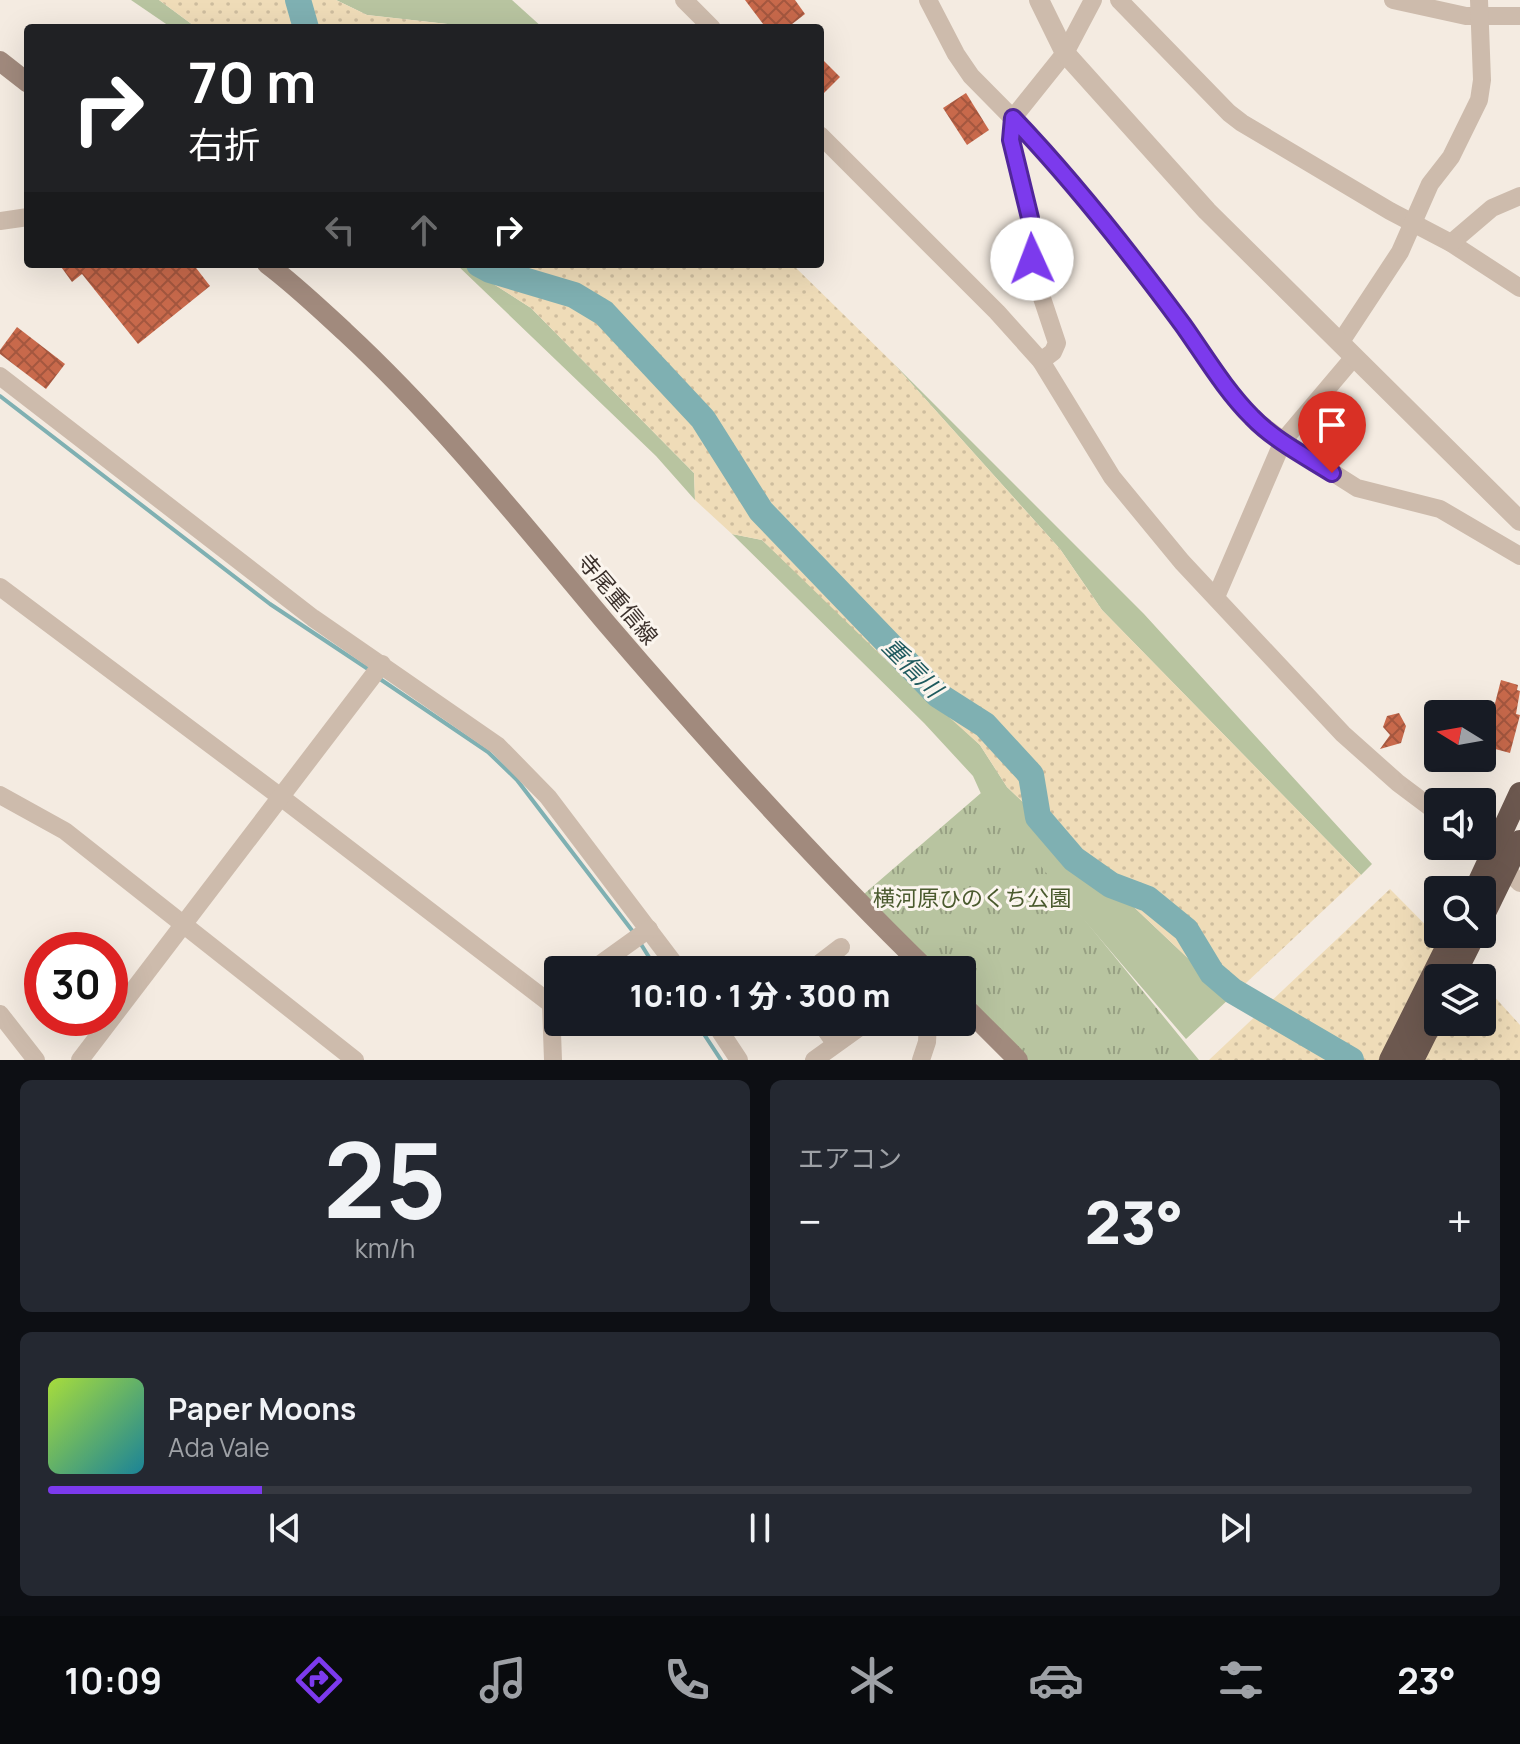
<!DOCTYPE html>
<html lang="ja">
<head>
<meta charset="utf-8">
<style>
  :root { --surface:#171b24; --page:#242831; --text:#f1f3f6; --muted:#9ea1a6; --line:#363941; --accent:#7c3aed }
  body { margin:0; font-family:Manrope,"Noto Sans JP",sans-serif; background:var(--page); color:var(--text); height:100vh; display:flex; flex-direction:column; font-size:30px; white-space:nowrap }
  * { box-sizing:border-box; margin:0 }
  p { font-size:26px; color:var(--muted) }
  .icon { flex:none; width:44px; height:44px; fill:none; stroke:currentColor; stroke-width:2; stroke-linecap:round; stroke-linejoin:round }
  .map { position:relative; height:1060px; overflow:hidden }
  .details { display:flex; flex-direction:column; gap:20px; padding:20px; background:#0d0f14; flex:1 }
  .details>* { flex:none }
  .guide { position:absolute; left:24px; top:24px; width:800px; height:244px; border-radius:8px; box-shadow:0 8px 32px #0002; background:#202124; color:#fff; overflow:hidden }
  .needle { width:52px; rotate:281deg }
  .tools { position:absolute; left:1424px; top:700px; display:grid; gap:16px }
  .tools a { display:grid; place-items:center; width:72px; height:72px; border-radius:8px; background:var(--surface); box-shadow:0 8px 32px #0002; font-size:40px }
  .speed { position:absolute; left:24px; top:932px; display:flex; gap:16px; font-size:40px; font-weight:700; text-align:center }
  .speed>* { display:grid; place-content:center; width:104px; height:104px; border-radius:50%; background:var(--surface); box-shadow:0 8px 32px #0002; line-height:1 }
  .speed .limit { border:12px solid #d22; background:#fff; color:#111 }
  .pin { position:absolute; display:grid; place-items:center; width:68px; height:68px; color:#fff; margin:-82px -34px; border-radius:50% 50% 50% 0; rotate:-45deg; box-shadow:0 0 8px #0007 }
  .pin .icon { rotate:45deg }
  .me { position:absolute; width:88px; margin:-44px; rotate:358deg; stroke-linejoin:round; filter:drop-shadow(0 0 6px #0008) }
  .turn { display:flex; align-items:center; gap:28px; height:168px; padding:0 32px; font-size:36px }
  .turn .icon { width:104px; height:104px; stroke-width:2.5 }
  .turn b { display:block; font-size:56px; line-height:68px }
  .lanes { display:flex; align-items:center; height:76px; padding:0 32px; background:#0003; justify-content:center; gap:40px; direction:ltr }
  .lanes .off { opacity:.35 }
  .big { font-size:60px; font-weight:800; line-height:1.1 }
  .details .card { flex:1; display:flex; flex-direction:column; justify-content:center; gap:12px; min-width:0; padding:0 28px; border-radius:12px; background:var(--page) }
  .details .dial { align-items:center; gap:0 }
  .dial b { font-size:104px; line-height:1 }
  .song { display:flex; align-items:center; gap:24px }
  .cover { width:96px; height:96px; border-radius:12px; background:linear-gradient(135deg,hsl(80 70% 55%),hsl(190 70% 35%)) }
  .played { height:8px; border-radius:4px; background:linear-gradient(90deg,var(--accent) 15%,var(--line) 15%) }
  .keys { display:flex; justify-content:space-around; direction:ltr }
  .heat { display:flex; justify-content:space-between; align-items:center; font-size:44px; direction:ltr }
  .details .tiles { flex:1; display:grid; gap:20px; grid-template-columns:1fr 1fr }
  .card:last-child { grid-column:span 2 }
  .trip { position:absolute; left:544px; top:956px; width:432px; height:80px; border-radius:8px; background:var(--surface); box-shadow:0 8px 32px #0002; font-weight:800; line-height:80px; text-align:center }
  .menu { display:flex; height:128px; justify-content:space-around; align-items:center; background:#090b0e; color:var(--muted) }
  .menu .icon { width:56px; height:56px }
  .menu .selected { color:var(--accent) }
  .menu b { font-size:36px; color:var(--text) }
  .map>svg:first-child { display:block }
</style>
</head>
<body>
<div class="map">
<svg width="1520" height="1060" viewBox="0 0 1520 1060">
  <defs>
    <pattern id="sand-dots" width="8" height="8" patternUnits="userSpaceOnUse" patternTransform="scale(2)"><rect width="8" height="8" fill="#efdcb8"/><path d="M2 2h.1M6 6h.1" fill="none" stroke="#cebd9e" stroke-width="1.8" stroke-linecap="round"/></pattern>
    <pattern id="park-tufts" width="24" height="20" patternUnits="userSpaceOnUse" patternTransform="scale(2)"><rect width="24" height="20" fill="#b8c4a0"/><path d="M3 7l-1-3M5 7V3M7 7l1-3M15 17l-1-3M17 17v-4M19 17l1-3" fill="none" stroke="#97a083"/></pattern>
    <pattern id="building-cross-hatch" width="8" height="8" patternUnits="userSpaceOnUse" patternTransform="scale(2)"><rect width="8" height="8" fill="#c8694b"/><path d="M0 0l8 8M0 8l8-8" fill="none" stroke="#a4573f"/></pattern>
  </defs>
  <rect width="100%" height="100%" fill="#f4ebe1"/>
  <g fill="#b8c4a0">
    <path d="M131,0h28l38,28h-25z"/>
    <path d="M336,0h176l31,28h-60l-116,-13z"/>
    <path d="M456,264h6l69,44 163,165 1,27 -39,-44z"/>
    <path d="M893,363l251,251 228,250 -11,11 -259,-265 -42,-61z"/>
    <path d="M732,534l30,6 218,205 27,42 223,211 -44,41 -199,-232 -14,-31 -49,-53z"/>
  </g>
  <g fill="url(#sand-dots)">
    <path d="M159,0h177l31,15 116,13h-286z"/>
    <path d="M462,264h330l101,99 167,186 42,61 259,265 -131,123 -223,-211 -27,-42 -87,-78 -131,-127 -30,-6 -37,-34 -1,-27 -163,-165z"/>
    <path d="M1390,889l88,89h-40v44h44v-39l38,42v35h-311z"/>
  </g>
  <path fill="url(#park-tufts)" d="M981,793l218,267h-175l-62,-64v-26h-25l-73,-76z"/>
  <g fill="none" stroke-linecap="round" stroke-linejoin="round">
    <g stroke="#7fb0b2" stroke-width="4">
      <path d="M0,396l270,208 101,67"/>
      <path d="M377,677l111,75 29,28 117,153"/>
      <path d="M639,941l18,29"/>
      <path d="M696,1022l25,38"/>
    </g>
    <g stroke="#7fb0b2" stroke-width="26">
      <path d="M298,0l8,28"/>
      <path d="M479,264l11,6 84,25 30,18 99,106 58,92 177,184 47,30 46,50 7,42 36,42 37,26 37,14 38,31 26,43 21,18 118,69"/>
    </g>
  </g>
  <g fill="url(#building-cross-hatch)">
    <path d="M745,0h50l10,14 -18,14h-21z"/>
    <path d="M820,57l20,20 -20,20z"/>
    <path d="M966,93l23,37 -22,15 -24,-37z"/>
    <path d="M59,264h134l17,22 -72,58 -56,-70 -10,8z"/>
    <path d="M17,327l48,37 -19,25 -46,-35v-4z"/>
    <path d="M1501,680l17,5 -1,5 3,1 -4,23 4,1 -10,38 -26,-7z"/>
    <path d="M1399,713l7,13 -5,17 -21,6 10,-14 -7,-8 4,-11z"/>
  </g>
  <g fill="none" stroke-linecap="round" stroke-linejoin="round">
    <g stroke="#cdbbac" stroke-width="18">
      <path d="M684,0l28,28"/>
      <path d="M928,0l28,54 15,22 74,75 38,45 100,129 52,74 19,20 29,22 74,47 83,21 80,47"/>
      <path d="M1119,0l110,113 13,10 148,88 61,32 69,45"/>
      <path d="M1393,0l73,16h54"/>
      <path d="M820,135l177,177 44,49 71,116 70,85 161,172 55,49 40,30"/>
      <path d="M0,221l28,-4"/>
      <path d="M1451,243l41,-35 28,-12"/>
      <path d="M1340,343l60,-91 30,-68 21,-27 28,-57 3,-20 -3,-80"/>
      <path d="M1041,361l12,-9 4,-9 -23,-69 -4,-56 -19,-78 2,-22 52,-65 28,-53"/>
      <path d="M0,376l313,242 185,128 50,51 131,173"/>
      <path d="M0,587l282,211 269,206 2,56"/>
      <path d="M1216,597l67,-156 71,-84"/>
      <path d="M0,795l65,36 290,229"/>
      <path d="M1481,846l39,37"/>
      <path d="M592,970l57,-41"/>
      <path d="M811,970l30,-23"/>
      <path d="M0,1014l36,46"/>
      <path d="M714,1022l25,38"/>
      <path d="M820,1022l15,21"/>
      <path d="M80,1060l302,-396"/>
      <path d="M814,1060l53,-38"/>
      <path d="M921,1060l6,-18 1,-20"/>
    </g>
    <path stroke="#cdbbac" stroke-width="20" d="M1039,0l26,53 142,158 313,310"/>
    <g stroke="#a18a7d" stroke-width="20">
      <path d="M0,61l28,22"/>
      <path d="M267,264c28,21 52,44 78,68 96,89 177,191 262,292 102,119 207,236 320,346"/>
      <path d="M962,1004l56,56"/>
    </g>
    <g stroke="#6c584f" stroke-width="22">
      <path d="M1475,890l45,-97"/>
      <path d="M1482,919l38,-78"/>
      <path d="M1453,978l22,-44"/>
      <path d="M1390,1060l63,-126"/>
      <path d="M1413,1060l25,-50"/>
    </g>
  </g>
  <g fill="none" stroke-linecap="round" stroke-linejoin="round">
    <defs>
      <path id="route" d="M1032,259l-2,-41 -19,-78 2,-22c62,65 117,135 170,207 22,31 42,65 69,92 22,23 53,39 80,56"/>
    </defs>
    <use href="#route" stroke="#51269a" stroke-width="20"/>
    <use href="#route" stroke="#7c3aed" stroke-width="14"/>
  </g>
  <g text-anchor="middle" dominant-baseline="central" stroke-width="6" stroke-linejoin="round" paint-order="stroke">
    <g font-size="22" fill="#3b302b" stroke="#fbf5ee">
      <text transform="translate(618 599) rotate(50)">寺尾重信線</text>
    </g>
    <g font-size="22" fill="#4a5a2e" stroke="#fbf5ee">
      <text x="972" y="898">横河原ひのくち公園</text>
    </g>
    <g font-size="24" font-style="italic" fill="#1f5a5e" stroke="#fbf5ee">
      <text transform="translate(913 667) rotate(45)">重信川</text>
    </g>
  </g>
</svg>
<div class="tools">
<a><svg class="needle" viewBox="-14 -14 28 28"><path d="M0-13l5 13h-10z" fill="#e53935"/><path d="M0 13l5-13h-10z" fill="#9ea1a6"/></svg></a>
<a><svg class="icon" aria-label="sound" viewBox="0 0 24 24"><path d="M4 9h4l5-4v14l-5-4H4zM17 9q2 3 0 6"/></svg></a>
<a><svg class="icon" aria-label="search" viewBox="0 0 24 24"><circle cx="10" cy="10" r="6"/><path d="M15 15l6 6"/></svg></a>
<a><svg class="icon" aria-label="layers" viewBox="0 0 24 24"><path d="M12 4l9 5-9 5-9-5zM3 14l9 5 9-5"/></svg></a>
</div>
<div class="speed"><div class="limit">30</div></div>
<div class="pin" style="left:1332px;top:473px;background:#d93025"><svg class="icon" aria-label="arrive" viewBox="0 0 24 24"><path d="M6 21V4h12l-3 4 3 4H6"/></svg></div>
<svg class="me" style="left:1032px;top:259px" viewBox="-20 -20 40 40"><circle r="19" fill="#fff"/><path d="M0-13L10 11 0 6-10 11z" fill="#7c3aed"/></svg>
<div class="trip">10:10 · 1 分 · 300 m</div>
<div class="guide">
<div class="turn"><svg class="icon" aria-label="right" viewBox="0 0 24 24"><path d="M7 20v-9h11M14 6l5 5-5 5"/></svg><div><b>70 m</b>右折</div></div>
<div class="lanes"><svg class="icon off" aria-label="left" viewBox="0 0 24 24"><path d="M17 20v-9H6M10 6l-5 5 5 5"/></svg><svg class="icon off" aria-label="ahead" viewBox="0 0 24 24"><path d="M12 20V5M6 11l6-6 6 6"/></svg><svg class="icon" aria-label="right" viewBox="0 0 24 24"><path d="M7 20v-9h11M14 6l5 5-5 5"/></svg></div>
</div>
</div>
<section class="details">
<div class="tiles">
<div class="card dial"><b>25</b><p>km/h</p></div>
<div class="card"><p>エアコン</p>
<div class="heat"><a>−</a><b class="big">23°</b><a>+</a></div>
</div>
<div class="card">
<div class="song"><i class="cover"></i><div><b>Paper Moons</b><p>Ada Vale</p></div></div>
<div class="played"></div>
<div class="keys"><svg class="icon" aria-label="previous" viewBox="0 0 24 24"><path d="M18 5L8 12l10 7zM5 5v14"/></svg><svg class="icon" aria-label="pause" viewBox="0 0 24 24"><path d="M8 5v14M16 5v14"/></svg><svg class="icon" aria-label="next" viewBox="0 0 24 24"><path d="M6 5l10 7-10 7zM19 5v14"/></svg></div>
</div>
</div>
</section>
<nav class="menu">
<b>10:09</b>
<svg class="icon selected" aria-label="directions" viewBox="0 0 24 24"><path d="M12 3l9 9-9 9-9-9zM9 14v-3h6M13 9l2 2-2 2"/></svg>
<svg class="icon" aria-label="music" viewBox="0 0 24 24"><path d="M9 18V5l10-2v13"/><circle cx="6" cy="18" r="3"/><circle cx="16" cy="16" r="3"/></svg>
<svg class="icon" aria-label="phone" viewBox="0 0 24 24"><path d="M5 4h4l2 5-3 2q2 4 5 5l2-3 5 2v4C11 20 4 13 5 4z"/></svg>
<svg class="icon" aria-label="climate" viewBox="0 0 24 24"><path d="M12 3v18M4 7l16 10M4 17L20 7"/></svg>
<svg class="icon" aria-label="car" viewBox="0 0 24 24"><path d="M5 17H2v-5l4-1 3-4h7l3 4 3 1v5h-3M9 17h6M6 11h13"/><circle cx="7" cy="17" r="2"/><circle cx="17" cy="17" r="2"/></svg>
<svg class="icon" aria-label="filters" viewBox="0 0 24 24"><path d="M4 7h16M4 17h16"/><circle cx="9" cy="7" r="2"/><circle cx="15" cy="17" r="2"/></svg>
<b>23°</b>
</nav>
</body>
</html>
